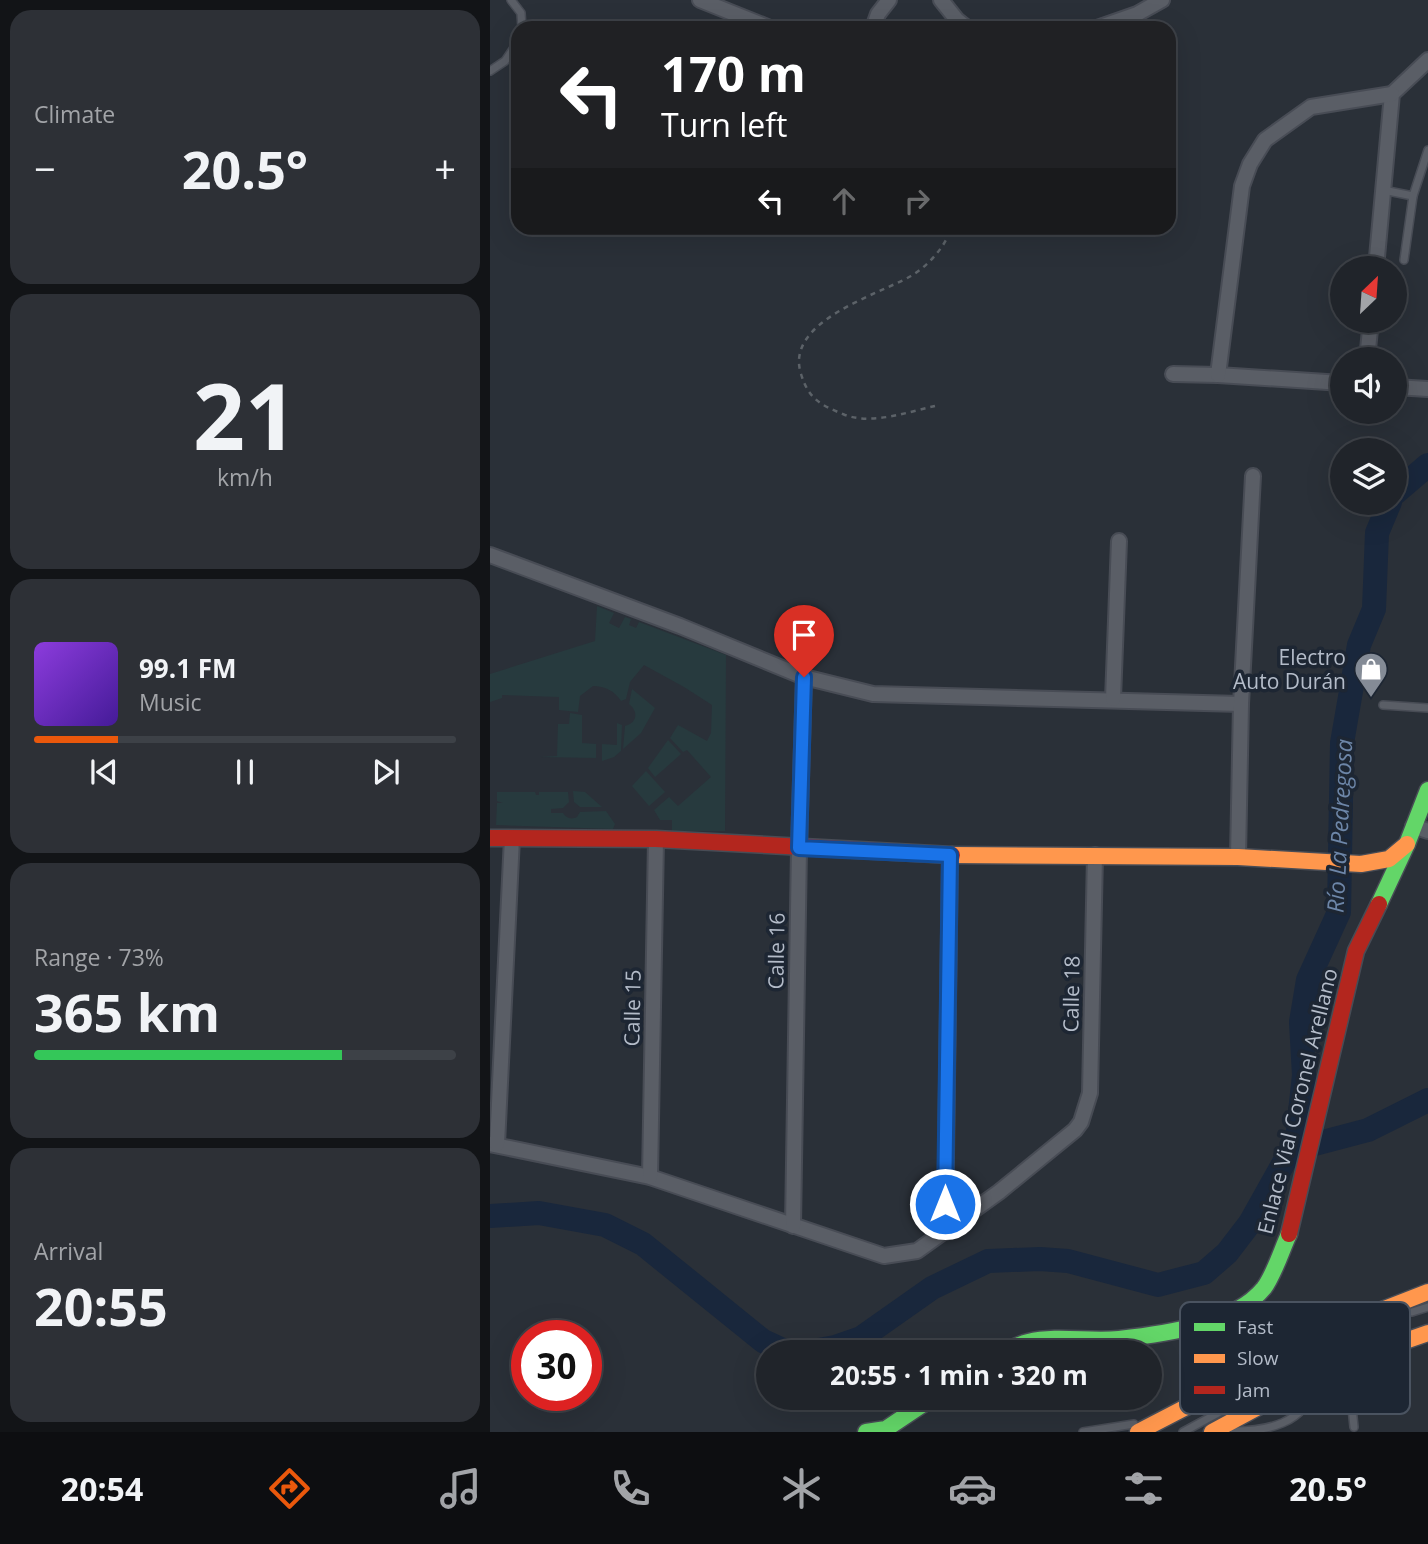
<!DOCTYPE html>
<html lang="en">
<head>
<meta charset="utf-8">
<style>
  :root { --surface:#20242a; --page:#2d3036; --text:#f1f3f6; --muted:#a2a4a8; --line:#3d4147; --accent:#ea580c }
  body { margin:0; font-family:"Open Sans",sans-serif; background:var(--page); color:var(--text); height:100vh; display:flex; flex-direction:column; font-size:26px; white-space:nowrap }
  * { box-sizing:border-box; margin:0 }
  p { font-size:23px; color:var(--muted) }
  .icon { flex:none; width:38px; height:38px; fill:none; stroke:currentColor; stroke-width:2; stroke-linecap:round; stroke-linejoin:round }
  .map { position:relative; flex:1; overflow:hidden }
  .details { display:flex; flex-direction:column; gap:10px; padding:10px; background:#121417; width:490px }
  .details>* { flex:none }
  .hud { position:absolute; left:21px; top:21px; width:665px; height:214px; border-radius:21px; box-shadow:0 7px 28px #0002,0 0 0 2px var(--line); background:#202124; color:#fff; overflow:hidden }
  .needle { width:46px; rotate:25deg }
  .controls { position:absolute; left:840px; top:256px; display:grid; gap:14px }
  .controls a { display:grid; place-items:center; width:77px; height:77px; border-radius:50%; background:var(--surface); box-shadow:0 7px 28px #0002,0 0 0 2px var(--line); font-size:35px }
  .speed { position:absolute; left:21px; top:1320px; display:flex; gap:14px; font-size:35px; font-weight:700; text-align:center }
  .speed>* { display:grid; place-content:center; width:91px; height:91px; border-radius:50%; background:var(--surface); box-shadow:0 7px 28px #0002,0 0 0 2px var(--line); line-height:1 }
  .speed .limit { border:10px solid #d22; background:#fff; color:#111 }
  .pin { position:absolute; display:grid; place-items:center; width:60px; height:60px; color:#fff; margin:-72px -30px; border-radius:50% 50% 50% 0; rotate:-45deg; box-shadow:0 0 7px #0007 }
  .pin .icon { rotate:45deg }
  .me { position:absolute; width:77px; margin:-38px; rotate:0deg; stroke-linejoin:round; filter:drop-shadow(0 0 5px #0008) }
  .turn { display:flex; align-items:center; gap:24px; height:147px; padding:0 35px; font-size:32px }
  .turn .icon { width:91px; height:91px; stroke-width:2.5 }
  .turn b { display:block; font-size:49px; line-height:60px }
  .lanes { display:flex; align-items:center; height:66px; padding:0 35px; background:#0003; justify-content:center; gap:35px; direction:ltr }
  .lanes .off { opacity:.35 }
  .big { font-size:52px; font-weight:700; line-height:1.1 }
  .details .widget { flex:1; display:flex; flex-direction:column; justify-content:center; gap:10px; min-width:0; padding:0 24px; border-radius:21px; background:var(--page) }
  .details .dial { align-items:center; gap:0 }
  .dial b { font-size:91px; line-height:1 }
  .song { display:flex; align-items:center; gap:21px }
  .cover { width:84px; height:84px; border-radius:10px; background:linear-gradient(135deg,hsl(270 70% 55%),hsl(260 70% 35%)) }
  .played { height:7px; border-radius:4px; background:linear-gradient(90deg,var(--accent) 20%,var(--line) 20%) }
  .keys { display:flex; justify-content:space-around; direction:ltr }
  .heat { display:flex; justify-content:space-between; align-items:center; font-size:38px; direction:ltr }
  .charge { height:10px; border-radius:5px; background:linear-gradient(90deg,#34c759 73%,var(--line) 0) }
  .trip { position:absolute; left:266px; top:1340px; width:406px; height:70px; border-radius:35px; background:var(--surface); box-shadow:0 7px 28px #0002,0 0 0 2px var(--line); font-weight:700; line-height:70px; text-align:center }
  .tab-bar { display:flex; height:112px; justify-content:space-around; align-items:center; background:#0d0e11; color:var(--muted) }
  .tab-bar .icon { width:49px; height:49px }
  .tab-bar .on { color:var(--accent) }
  .tab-bar b { font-size:32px; color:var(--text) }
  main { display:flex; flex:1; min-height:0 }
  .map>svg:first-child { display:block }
</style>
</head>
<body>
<main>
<section class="details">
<div class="widget"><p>Climate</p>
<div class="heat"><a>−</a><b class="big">20.5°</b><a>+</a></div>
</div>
<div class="widget dial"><b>21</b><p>km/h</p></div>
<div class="widget">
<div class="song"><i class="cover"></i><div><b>99.1 FM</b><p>Music</p></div></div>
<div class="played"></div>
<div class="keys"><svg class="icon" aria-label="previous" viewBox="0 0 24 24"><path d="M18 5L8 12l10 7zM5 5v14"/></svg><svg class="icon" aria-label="pause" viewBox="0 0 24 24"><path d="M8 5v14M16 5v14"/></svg><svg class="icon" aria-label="next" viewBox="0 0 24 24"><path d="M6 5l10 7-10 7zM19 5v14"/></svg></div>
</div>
<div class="widget"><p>Range · 73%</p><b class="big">365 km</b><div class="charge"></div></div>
<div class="widget"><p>Arrival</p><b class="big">20:55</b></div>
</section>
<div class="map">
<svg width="938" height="1432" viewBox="0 0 938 1432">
  <rect width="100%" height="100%" fill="#2a3038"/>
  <g fill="#273a3e">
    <path d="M107,606l17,7 -5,10 10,5 6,-11 6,2 -2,6 7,3 3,-6 87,33 -1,176h-53v-11h-12l-6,-10 15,-13 9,9 33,-29 -24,-27 -4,2 -13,-14 8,-13 29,16 4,-8 1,-28 -28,-18 -40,-22 -14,17 -4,17 -5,2c-6,-10 -17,-15 -28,-15l-13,10 -2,16 -19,-2v-13l-57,-2v3l-12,4v-28l105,-33z"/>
    <path d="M142,689l23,19 -14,25 -18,16 2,-23c12,-3 14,-14 4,-22z"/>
    <path d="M80,713l12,2v28l14,1v14l-56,-1 17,-1 1,-32h11z"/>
    <path d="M127,723l5,2 -1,26 -7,6 -12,4v-17l15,1z"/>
    <path d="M178,740l13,14 -26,23 -7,-9z"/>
    <path d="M156,771l19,21 -16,14 -17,-20z"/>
    <path d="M83,791l12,1 17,15h-22l-6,-5z"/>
    <path d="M7,792h38l1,3h3v-3h29l1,10 -6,6 -12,1v4h12c3,5 8,7 14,4l3,-5 26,-1 9,13 -2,5 -117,-4 1,-22h6l-6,-2z"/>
  </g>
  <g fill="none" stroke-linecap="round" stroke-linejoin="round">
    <g stroke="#19273c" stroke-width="24">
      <path d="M905,493l33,-28"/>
      <path d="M806,1149l8,-74 -3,-53 7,-42 31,-68 3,-169 17,-98 15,-36 3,-76 13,-31"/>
      <path d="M0,1216l49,-3 66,12 38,19 120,97 26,12"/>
      <path d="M312,1353l33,-6 26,-9 71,-50 56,-27 52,-2 28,2 90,24 46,-12 23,-20 23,-30 37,-66 9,-8 72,-19 60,-30"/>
    </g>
    <defs>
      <g id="lane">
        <path d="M21,0l10,13 1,15"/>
        <path d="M0,71l15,-10 13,-19"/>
        <path d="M893,190l30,6 15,-46"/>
        <path d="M914,260l9,-64"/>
        <path d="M893,705l45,3"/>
        <path d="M922,1312l16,-5"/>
        <path d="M858,1368l6,59"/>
        <path d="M744,1431c31,0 73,-7 78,-45"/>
        <path d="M593,1432l51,-8"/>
        <path d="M693,1432l98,-53 61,-28"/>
      </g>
      <g id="street">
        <path d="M210,0l70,28"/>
        <path d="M451,0l16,20 10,8"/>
        <path d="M383,28l5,-14 11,-14"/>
        <path d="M607,28l40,-14 25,-14"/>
        <path d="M886,268l16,-174 36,-34"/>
        <path d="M877,359l4,-39"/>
        <path d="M683,374l45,1 124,8"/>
        <path d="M728,375l24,-189 8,-22 15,-24 46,-33 81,-13"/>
        <path d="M905,387l33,2"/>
        <path d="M0,555l190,71 124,51 69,17 368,10"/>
        <path d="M623,699l6,-158"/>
        <path d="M923,826l15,5"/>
        <path d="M748,857l3,-153 12,-228"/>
        <path d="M0,1144l160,33 234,79 33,-5 82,-59 76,-62 6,-8 9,-29 5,-238"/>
        <path d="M7,1144l15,-306"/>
        <path d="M160,1177l6,-338"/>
        <path d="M303,1226l6,-378 5,-171"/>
        <path d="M455,1232l5,-377"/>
      </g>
      <g id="fast">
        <path d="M889,904l28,-60 21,-54"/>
        <path d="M513,1353c8,-4 16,-9 25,-11 30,-7 61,0 91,-3 45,-5 115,-14 145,-51 10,-13 18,-39 25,-54"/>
        <path d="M376,1432l20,-3 46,-31"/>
      </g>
      <g id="slow">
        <path d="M462,855l286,2 123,7 28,-5 18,-15"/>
        <path d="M648,1432l208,-108 82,-32"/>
        <path d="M722,1432l74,-40 76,-36 66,-23"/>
      </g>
      <g id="jam">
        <path d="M0,838l166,1 296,16"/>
        <path d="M799,1234l67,-283 23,-47"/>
      </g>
    </defs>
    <use href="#lane" stroke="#484c55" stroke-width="10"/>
    <use href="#street" stroke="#484c55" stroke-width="18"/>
    <use href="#fast" stroke="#484c55" stroke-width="19"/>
    <use href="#slow" stroke="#484c55" stroke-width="19"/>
    <use href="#jam" stroke="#484c55" stroke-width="19"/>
    <path stroke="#5c6268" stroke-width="2.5" stroke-dasharray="5 5" stroke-linecap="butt" d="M445,406c-28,6 -62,19 -90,9 -24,-10 -36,-15 -44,-41 -17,-53 77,-79 110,-98 17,-10 35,-30 40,-48"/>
    <use href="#lane" stroke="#5a5e66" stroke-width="7"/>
    <use href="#street" stroke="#5a5e66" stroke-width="14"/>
    <use href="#fast" stroke="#63d668" stroke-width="16"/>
    <use href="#slow" stroke="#ff974d" stroke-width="16"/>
    <use href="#jam" stroke="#b3261e" stroke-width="16"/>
  </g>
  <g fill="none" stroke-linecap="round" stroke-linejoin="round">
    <defs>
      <path id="route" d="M314,677l-5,171 151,7 -5,349"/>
    </defs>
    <use href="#route" stroke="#114b97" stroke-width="18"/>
    <use href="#route" stroke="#1a73e8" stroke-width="12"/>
  </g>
  <defs>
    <symbol id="shop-pin" viewBox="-11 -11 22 30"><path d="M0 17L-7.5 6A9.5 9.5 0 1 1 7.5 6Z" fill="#848b96" stroke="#1d2633"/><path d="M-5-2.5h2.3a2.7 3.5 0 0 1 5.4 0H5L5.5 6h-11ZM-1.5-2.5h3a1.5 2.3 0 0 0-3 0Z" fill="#fff"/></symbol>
  </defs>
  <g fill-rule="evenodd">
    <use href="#shop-pin" x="862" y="650" width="38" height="52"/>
  </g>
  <g text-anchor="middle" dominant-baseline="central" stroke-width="7" stroke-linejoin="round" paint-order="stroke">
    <g font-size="21" fill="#b4bcc9" stroke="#1d2633" text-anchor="end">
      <text x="856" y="657">Electro<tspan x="856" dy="24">Auto Durán</tspan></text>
    </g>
    <g font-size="21" fill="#b4bcc9" stroke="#1d2633">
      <text transform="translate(286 951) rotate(-89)">Calle 16</text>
      <text transform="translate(581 994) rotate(-89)">Calle 18</text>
      <text transform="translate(142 1008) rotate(-89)">Calle 15</text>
      <text transform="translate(807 1101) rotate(-76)">Enlace Vial Coronel Arellano</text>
    </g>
    <g font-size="23" font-style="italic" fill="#6d86a8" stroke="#1d2633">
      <text transform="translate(849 826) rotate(-87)">Río La Pedregosa</text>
    </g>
  </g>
  <rect x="690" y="1302" width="230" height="112" rx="10" fill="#1d2633" stroke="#4a5360" stroke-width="2"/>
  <rect x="704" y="1323" width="31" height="8" fill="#63d668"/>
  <rect x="704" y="1354" width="31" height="9" fill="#ff974d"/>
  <rect x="704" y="1386" width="31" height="8" fill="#b3261e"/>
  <g font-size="19" fill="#b4bcc9">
    <text x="747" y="1334">Fast</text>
    <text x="747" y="1365">Slow</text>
    <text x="747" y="1397">Jam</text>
  </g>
</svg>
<div class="controls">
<a><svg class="needle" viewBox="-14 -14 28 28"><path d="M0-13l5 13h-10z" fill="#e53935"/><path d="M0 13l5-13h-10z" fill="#a2a4a8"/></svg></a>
<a><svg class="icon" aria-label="sound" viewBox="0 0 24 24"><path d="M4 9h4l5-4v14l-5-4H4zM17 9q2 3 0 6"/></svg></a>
<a><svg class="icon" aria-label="layers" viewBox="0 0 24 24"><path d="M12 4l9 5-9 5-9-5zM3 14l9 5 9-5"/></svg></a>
</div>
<div class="speed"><div class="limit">30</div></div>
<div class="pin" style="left:314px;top:677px;background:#d93025"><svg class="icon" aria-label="arrive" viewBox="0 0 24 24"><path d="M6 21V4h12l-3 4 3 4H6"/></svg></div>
<svg class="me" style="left:455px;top:1204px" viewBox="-20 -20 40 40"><circle r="17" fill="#1a73e8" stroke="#fff" stroke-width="3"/><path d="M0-11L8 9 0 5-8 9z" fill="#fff"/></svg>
<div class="trip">20:55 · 1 min · 320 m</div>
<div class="hud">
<div class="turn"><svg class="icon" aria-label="left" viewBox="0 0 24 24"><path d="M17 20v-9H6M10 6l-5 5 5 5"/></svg><div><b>170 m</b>Turn left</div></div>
<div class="lanes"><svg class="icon" aria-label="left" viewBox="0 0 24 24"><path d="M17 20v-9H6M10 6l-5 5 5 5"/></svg><svg class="icon off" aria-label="ahead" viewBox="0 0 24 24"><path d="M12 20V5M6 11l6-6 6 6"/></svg><svg class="icon off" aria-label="right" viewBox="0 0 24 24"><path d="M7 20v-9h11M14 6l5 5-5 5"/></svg></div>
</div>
</div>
</main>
<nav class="tab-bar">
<b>20:54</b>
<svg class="icon on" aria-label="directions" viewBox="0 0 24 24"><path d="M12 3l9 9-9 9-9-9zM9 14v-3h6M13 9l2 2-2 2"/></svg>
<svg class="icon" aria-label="music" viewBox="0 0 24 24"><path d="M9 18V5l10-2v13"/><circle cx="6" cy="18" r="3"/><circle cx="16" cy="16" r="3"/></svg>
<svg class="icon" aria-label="phone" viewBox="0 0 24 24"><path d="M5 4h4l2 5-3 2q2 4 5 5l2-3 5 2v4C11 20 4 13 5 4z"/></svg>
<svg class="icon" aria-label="climate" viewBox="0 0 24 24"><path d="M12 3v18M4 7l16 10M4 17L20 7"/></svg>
<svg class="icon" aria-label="car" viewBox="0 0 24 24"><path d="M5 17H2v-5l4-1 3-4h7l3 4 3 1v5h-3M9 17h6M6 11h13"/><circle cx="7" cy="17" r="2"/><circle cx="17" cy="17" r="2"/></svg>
<svg class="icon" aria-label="filters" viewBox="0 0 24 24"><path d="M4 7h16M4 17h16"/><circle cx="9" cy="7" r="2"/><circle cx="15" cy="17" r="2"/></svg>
<b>20.5°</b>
</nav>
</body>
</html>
